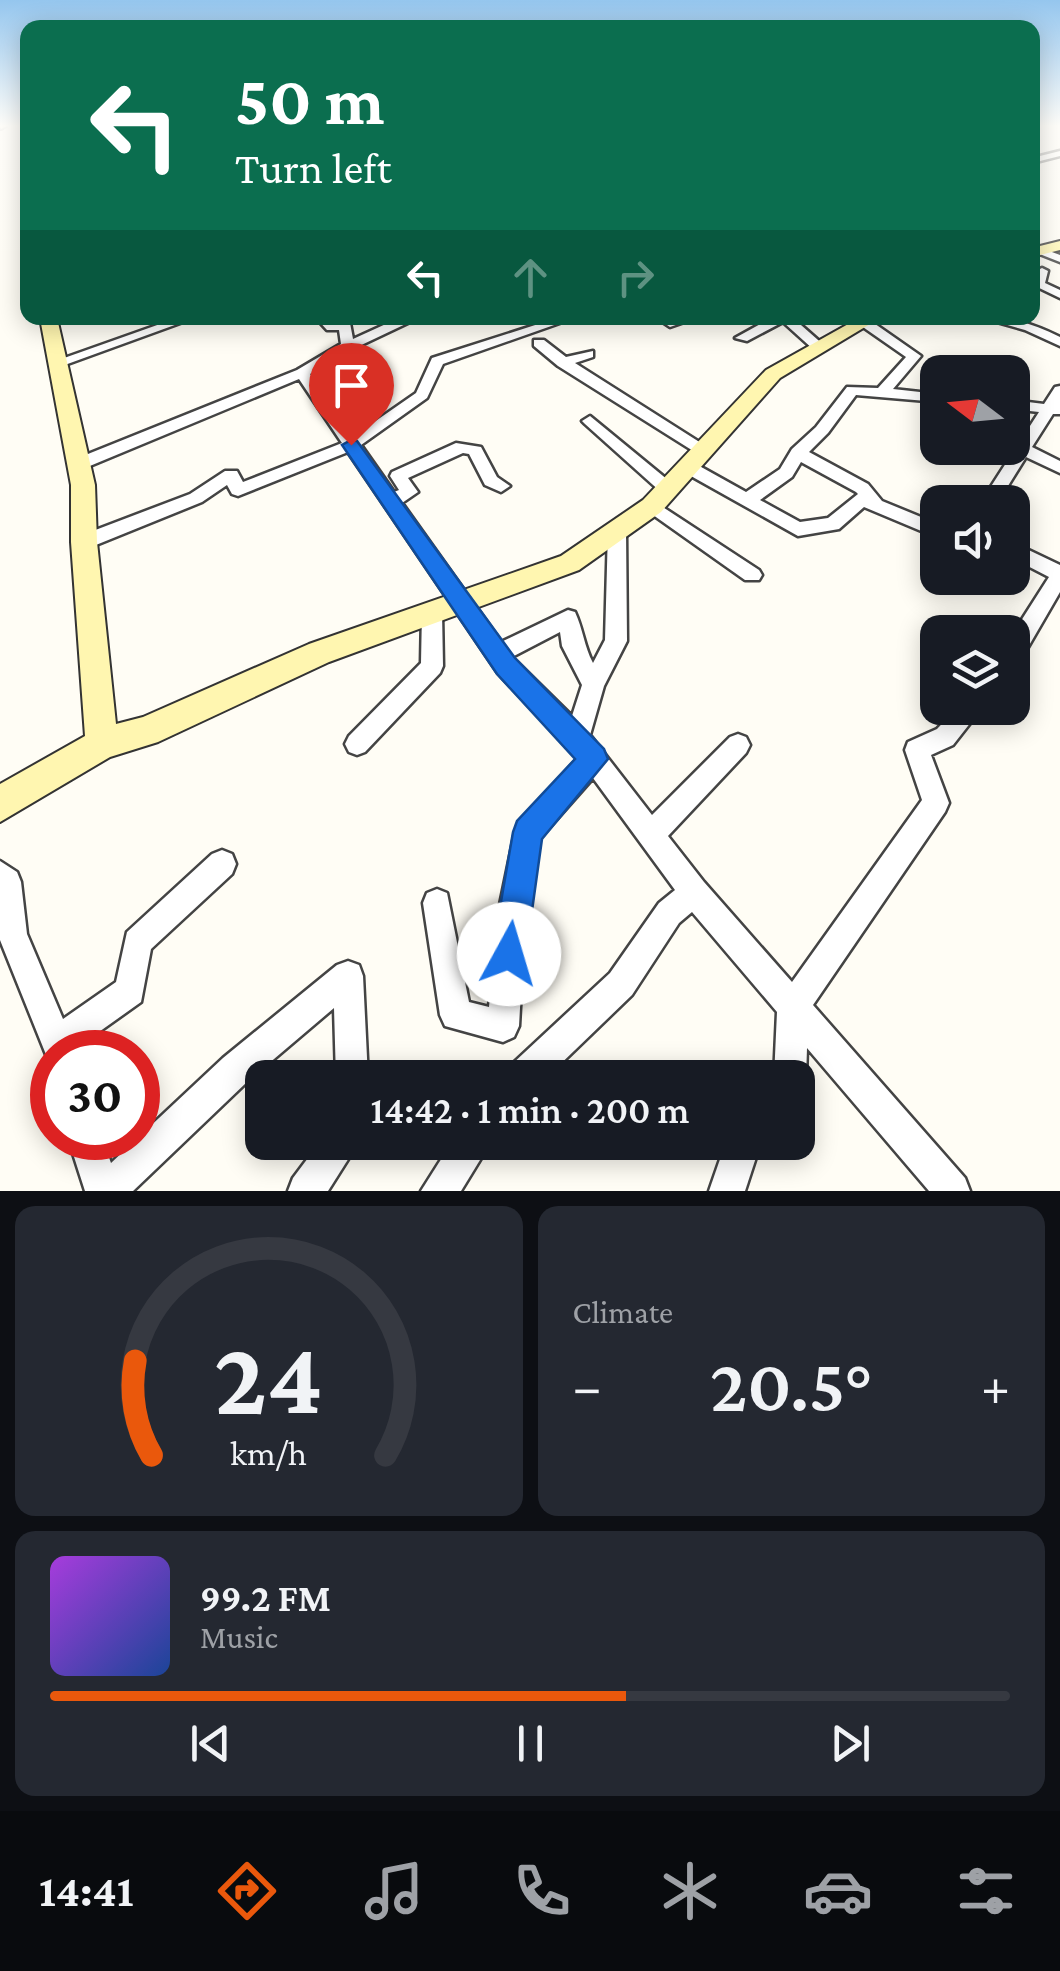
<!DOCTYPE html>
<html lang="en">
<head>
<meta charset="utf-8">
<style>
  :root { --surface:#171b24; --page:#242831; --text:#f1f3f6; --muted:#9ea1a6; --line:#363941; --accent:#ea580c }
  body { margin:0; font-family:"Crimson Pro",serif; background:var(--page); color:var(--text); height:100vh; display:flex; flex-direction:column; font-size:38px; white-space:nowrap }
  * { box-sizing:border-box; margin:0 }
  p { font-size:32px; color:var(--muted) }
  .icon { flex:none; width:55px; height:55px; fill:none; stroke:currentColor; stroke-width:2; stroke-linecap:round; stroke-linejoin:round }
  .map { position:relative; height:1191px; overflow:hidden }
  .drawer { display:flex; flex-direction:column; gap:15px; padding:15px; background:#0d0f14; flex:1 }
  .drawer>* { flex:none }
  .hud { position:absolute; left:20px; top:20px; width:1020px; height:305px; border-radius:20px; box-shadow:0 5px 25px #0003; background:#0b6e4f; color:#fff; overflow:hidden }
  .needle { width:65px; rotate:286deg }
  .tools { position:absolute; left:920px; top:355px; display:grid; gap:20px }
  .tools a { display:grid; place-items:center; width:110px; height:110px; border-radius:20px; background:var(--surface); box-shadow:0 5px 25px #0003; font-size:50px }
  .speed { position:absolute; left:30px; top:1030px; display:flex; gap:20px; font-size:50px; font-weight:700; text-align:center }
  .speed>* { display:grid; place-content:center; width:130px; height:130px; border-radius:50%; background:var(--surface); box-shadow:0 5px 25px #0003; line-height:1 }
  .speed .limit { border:15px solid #d22; background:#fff; color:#111 }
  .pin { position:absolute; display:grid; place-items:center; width:85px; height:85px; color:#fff; margin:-102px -42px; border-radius:50% 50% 50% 0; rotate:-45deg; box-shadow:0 0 10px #0007 }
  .pin .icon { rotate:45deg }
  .me { position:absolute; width:110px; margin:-55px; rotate:6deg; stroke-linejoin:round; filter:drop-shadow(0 0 8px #0008) }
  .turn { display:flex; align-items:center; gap:35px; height:210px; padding:0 50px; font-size:45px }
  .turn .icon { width:130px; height:130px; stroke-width:2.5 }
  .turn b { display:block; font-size:70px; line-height:85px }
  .lanes { display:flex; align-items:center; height:95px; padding:0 50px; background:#0003; justify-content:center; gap:50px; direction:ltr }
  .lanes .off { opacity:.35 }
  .big { font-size:75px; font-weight:600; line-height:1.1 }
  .drawer .widget { flex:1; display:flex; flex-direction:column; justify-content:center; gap:15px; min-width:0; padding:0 35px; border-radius:20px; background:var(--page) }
  .drawer .dial { align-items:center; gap:0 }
  .dial svg { height:260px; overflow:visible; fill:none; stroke:var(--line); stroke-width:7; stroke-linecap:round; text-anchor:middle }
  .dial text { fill:var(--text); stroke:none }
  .song { display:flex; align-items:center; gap:30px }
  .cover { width:120px; height:120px; border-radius:15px; background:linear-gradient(135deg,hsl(280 70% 55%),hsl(220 70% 35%)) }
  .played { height:10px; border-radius:5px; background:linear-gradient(90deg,var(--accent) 60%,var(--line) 60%) }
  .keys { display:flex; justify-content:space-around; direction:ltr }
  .heat { display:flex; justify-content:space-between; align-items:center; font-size:55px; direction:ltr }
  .drawer .tiles { flex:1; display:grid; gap:15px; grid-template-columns:1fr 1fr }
  .widget:last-child { grid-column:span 2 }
  .trip { position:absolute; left:245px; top:1060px; width:570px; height:100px; border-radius:20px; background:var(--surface); box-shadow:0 5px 25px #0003; font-weight:600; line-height:100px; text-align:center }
  .tab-bar { display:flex; height:160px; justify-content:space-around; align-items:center; background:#090b0e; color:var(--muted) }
  .tab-bar .icon { width:70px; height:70px }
  .tab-bar .current { color:var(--accent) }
  .tab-bar b { font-size:45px; color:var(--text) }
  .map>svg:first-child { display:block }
</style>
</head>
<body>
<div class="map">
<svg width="1060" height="1191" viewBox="0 0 1060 1191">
  <rect width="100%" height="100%" fill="#fffdf5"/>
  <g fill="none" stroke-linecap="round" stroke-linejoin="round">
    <defs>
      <g id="street">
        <path d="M1060,151v5l-28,7v-5z"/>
        <path d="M1041,248l19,7v7l-23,-9 -1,-2z"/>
        <path d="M1042,268l6,3 -3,12 15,7v8l-27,-13 3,-14z"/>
        <path d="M177,318h17l-132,48 -12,-3z"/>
        <path d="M316,318h13l6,5h15l3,16 46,-21h12l1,3 -59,28 -43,25 44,62 62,-43 16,-35 125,-40h17l-131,46 -16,34 -66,47 33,47 5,-2 -9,-14 2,-4 64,-29 25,4 16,30 13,9 -9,6 -16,-7 -16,-31 -6,-1 -55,25 10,14 -16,11 99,139 67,-32 7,2c8,17 9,34 18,51l12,-23 3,-110 9,-7 6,2 3,5 1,111 -23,45 -14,49 62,80 78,-78 8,-3 8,3 4,8 -4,8 -78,83 36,46 88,100 130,-182 -17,-50 3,-8 29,-13 20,-21h25l-29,37 -22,10 18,48 -4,9 -132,193 152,173 5,13h-41l-122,-143 -1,30 -4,12 -4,1v-13h-24l3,-66 -85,-100 -13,11 -47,72 -86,83h-40l4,-12 100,-93 49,-70 16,-13 -82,-112 -53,60 -15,81 -6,107 -5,11 -11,5 -58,-16 -5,-11 -17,-112 4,-10 10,-4 10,4 22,109 20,5 8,-88 18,-87 4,-9 59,-65 -80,-85 -150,-221 -110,44 -6,-2 -5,-9 -25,17 -111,45h-14l-2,-5 2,-5 113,-43 35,-23h12l6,11 99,-39 -43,-64 -214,89h-12l-2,-4 2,-4 224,-90 44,-26 -2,-14h-12zM560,632l2,14 20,39 -10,31 -60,-59z"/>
        <path d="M677,318h19l-26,9 -6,-4z"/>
        <path d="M771,318h22l33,29 -12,3 -31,-28 -36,19 -12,-3z"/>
        <path d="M983,318c28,-2 52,7 77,19v9l-35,-16z"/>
        <path d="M860,319h8l53,37 -28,33 45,5v8l-82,-7 -28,38 -19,19 59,32 14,17 56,23v14l-74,-31 -25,22 -41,7 -116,-65v-8h12l52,29 34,-23 12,-20 24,-22 31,-40 31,1 28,-31 -46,-32zM801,462l55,30 2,2 -30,24 -28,4 -40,-22 32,-23z"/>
        <path d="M534,340h10l22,17 27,-6v6l-18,6 137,87 -8,5 -6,-1 -140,-88 -24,-20z"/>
        <path d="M1060,386v28h-7l-21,33 28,14v12l-34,-16 -28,45h-17l58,-90 -27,-3v-9l32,4 11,-17z"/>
        <path d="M590,416l84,69 3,4 -3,4h-12l-77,-69 -3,-3z"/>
        <path d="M652,500l107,70 3,5 -3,5h-14l-99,-70 -3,-4z"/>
        <path d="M1012,542l48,23v27l-40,69 -8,3v-29l37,-58 -37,-19z"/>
        <path d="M432,604l7,2 3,6 1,54 -3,7 -75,79 -8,3 -8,-3 -4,-8 4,-8 72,-73 1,-51 3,-6z"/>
        <path d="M222,850l10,4 4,10 -4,10 -81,75 -10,53 -66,47v3h-23v12l-3,-2 -49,-122v-79l17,11 4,10 6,52 36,85 53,-37 11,-50 85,-78z"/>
        <path d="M348,961l11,4 4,11 5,102h-32l-2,-70 -87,74 -114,109h-48l-17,-53h34l9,25 112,-105 114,-93z"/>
        <path d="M320,1142h39l-31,49h-40l5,-13z"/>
        <path d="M452,1142h39l-30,49h-40z"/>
        <path d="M726,1142h35l-16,49h-36z"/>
      </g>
      <g id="secondary">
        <path d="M0,126h6l-5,3z"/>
        <path d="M1060,241v9l-28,7v-9z"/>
        <path d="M40,318h17l38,167 2,57 19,182 27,-7 166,-73 252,-88 82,-56 123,-130 93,-52h21l-100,60 -119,134 -82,58 -250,92 -171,80 -48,15 -110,65v-38l85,-48 -14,-194v-57z"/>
      </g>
    </defs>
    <use href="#street" stroke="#444" stroke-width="5"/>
    <use href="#secondary" stroke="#333" stroke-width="4"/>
    <use href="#street" fill="#fff" fill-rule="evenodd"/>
    <use href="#secondary" fill="#fff6b0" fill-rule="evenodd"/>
  </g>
  <linearGradient id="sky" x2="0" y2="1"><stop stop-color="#95c6ee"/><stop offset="0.43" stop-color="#fffefa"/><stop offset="1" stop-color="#fffefa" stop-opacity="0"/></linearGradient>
  <rect width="1060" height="293" fill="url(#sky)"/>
  <path fill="#1a73e8" stroke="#114b97" stroke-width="2.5" d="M351,440l6,1 158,217 89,91 4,10 -66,80 -16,115 -5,12 -12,5 -12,-5 -5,-12 21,-122 4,-11 58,-62 -78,-85 -155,-229z"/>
</svg>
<div class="tools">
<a><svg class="needle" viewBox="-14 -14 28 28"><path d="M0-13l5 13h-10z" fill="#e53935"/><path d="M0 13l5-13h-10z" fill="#9ea1a6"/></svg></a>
<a><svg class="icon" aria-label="sound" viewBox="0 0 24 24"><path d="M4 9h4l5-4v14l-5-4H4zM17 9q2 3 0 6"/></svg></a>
<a><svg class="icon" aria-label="layers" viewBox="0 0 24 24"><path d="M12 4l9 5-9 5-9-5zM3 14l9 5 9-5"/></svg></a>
</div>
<div class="speed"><div class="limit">30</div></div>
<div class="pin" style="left:351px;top:445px;background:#d93025"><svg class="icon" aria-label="arrive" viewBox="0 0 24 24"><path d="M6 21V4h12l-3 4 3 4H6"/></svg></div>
<svg class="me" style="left:509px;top:954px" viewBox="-20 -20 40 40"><circle r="19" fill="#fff"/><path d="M0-13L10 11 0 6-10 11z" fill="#1a73e8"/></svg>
<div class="trip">14:42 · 1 min · 200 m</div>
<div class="hud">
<div class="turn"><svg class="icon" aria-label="left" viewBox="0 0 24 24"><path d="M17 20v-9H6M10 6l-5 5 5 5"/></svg><div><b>50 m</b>Turn left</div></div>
<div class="lanes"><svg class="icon" aria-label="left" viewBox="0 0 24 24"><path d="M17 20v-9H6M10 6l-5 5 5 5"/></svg><svg class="icon off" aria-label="ahead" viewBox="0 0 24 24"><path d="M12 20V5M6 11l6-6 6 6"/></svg><svg class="icon off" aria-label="right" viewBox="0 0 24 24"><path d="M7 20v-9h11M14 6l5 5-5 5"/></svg></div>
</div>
</div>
<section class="drawer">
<div class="tiles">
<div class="widget dial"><svg viewBox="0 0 100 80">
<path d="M14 69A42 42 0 1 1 86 69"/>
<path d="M14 69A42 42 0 0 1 9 40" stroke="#ea580c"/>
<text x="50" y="56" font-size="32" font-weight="700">24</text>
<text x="50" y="72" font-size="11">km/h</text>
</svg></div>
<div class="widget"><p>Climate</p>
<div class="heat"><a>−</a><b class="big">20.5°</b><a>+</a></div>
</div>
<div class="widget">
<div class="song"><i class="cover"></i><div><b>99.2 FM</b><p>Music</p></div></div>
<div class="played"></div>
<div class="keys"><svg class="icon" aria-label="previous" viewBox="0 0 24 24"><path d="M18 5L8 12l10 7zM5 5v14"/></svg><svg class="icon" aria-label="pause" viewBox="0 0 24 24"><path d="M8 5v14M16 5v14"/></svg><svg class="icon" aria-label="next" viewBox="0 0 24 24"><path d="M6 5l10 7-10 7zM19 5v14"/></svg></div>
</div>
</div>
</section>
<nav class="tab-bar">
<b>14:41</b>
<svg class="icon current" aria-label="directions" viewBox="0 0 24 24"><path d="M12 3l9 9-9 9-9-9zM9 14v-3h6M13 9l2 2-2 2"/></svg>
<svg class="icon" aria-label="music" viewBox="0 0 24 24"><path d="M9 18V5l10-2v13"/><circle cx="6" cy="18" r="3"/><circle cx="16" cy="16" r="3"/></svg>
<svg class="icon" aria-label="phone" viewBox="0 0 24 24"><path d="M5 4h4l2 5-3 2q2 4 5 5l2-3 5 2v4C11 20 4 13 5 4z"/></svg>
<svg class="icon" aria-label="climate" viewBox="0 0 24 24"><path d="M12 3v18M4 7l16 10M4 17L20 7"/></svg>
<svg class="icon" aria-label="car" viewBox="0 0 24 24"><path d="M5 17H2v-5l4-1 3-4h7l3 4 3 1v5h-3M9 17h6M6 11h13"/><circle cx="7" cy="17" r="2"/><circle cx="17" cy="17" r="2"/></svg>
<svg class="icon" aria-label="filters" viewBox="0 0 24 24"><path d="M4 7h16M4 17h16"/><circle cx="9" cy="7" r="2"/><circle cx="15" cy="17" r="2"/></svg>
</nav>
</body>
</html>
